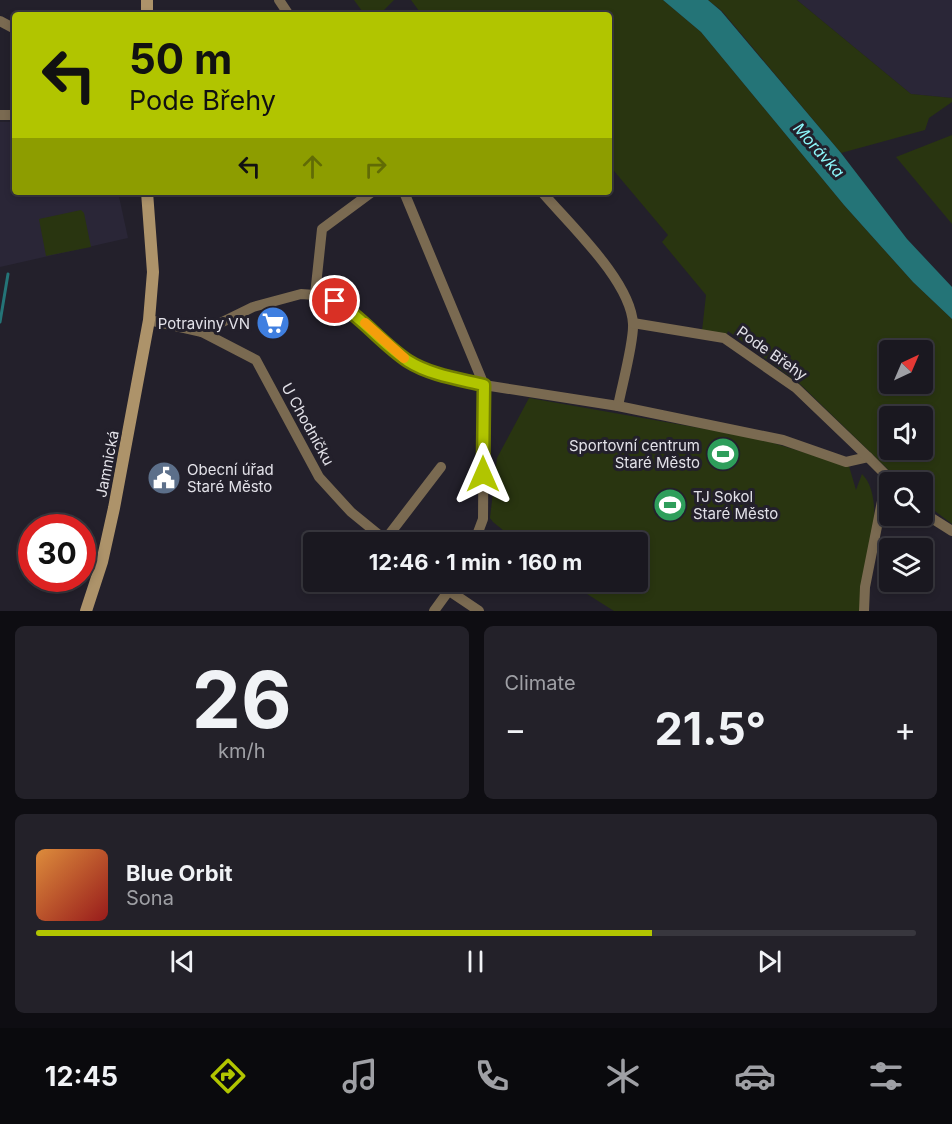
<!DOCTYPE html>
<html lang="en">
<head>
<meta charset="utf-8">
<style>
  :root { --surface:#1a1820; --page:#232129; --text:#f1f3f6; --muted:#9fa0a5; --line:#38373e; --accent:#b1c500 }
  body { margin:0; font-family:Inter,sans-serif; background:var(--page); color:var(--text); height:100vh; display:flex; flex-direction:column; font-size:22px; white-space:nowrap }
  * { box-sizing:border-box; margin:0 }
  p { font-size:20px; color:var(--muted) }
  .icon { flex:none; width:33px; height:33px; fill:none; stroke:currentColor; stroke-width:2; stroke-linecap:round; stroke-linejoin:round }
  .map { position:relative; height:611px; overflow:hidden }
  .drawer { display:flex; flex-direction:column; gap:15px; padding:15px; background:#0e0d12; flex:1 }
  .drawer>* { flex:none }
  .top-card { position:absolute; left:12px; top:12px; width:600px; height:183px; border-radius:6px; box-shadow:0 3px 9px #0003,0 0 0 2px var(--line); background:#b1c500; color:#111; overflow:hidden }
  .needle { width:39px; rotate:44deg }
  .buttons { position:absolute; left:879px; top:340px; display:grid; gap:12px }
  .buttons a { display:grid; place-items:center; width:54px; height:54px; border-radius:6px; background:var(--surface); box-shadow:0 3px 9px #0003,0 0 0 2px var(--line); font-size:30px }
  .speed { position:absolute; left:18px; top:514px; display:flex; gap:12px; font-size:30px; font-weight:700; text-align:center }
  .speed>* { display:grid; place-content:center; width:78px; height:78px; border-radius:50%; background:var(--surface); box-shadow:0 3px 9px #0003,0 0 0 2px var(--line); line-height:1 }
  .speed .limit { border:9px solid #d22; background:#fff; color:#111 }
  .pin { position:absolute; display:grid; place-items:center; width:51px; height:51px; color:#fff; margin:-26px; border:3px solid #fff; border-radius:50%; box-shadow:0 2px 6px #0007 }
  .me { position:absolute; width:66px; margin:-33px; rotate:0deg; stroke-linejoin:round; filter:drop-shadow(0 0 4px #0008) }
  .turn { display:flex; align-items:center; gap:21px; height:126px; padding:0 18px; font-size:27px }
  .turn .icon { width:78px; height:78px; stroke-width:2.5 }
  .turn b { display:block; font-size:42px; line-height:51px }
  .lanes { display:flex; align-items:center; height:57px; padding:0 18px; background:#0003; justify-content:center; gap:30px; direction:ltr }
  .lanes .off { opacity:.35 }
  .big { font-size:45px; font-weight:700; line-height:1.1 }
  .drawer .card { flex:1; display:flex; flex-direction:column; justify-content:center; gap:9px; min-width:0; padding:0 21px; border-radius:9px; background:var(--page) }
  .drawer .dial { align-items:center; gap:0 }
  .dial b { font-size:78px; line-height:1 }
  .song { display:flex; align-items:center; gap:18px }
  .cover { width:72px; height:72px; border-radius:9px; background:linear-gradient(135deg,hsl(30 70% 55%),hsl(0 70% 35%)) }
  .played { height:6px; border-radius:3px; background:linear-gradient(90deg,var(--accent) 70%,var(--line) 70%) }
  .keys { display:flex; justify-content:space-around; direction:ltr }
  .heat { display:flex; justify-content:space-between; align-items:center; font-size:33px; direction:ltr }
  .drawer .tiles { flex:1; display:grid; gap:15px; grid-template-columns:1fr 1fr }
  .card:last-child { grid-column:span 2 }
  .trip { position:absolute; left:303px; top:532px; width:345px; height:60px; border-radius:6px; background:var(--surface); box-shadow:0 3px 9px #0003,0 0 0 2px var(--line); font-weight:700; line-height:60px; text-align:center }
  .tab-bar { display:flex; height:96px; justify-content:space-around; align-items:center; background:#0a0a0d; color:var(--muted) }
  .tab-bar .icon { width:42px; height:42px }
  .tab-bar .current { color:var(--accent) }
  .tab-bar b { font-size:27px; color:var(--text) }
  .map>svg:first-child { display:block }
</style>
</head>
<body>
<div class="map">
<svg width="952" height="611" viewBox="0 0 952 611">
  <rect width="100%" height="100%" fill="#23202b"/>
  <g fill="#2a2637">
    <path d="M797,0h155v98l-41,-4z"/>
    <path d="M0,122h15v70h103l10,46 -128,29z"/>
  </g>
  <g fill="#293510" fill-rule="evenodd">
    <path d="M354,0h40l-15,15h-14z"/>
    <path d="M411,0h252l38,32 143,173 69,77 39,37v205l-29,-22 -1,-19h-20l-102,-99 -72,-53 -2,5 -24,-5 4,-36 -44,-53 6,-7 -59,-70v-150h-187zM890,351h32v33h-32zM890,417h32v33h-32z"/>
    <path d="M708,0h89l114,94 41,4v4l-23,16 -4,12 -84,23 -119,-142z"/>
    <path d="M952,135v89l-56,-67z"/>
    <path d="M81,210l3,3 7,34 -45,9 -7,-37z"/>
    <path d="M529,398l199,35 42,9 79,24 7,24 6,-16c26,25 4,104 -1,137h-247l-46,-29h70v-39h-119l-26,-21 -3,-4 7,-60z"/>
  </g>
  <path fill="#247477" d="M663,0h45l13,11 120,142 66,86 45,48v32l-39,-37 -69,-77 -143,-173z"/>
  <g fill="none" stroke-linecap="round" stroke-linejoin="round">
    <path stroke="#247477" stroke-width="3" d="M0,322l8,-48"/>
    <g stroke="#7a6a51" stroke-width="10">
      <path d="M279,0l10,15"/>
      <path d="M0,21l15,8"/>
      <path d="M0,115h15"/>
      <path d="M404,192l80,193 -1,134 -9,24"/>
      <path d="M542,192c27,32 89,89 91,132 1,18 -11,61 -15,82"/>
      <path d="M315,295l7,-66 50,-37"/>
      <path d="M149,320l53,12 51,-25 48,-13 14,1 20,6 16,9 56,50 19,11 58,14 134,21 165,34 63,22 22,-5 26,26"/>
      <path d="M633,323l91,15 72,50 72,69"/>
      <path d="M202,332l54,28 63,117 32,35 38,31"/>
      <path d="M922,512l30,19"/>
      <path d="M385,540l56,-73"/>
      <path d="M436,582l43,29"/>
      <path d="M434,611l21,-29"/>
      <path d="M864,611l1,-24 22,-111"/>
    </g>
    <g stroke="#ad936a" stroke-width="12">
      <path d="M147,15v-15"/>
      <path d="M86,611l16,-49 12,-54 35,-188 4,-48 -6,-80"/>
    </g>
  </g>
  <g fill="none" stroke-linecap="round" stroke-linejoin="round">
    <defs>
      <path id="route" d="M335,301c27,16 46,42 73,60 22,14 51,18 76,24l-1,89"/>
    </defs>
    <use href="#route" stroke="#738000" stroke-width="15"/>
    <use href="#route" stroke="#b1c500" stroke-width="10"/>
    <path stroke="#f59e0b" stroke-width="10" d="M365,323l39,35"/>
  </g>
  <defs>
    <symbol id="supermarket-disc" viewBox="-11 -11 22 22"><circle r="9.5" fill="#3f7fe0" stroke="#23202b"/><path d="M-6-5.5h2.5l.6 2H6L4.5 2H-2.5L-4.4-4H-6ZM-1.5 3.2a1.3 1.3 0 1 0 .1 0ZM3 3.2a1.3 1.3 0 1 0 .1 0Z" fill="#fff"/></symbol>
    <symbol id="stadium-disc" viewBox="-11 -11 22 22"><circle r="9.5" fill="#2e9e5b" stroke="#23202b"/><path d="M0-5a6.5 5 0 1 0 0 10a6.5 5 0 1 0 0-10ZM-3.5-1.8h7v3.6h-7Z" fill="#fff"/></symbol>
    <symbol id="civic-disc" viewBox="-11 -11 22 22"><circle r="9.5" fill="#5c6f8a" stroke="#23202b"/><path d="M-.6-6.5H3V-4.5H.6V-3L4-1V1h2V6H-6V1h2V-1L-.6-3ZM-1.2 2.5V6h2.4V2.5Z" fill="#fff"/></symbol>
  </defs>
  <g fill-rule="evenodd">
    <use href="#supermarket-disc" x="254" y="304" width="38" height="38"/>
    <use href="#stadium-disc" x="704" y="435" width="38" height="38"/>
    <use href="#civic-disc" x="145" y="459" width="38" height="38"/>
    <use href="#stadium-disc" x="651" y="486" width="38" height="38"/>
  </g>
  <g text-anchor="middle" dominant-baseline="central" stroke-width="6" stroke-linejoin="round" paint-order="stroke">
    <g font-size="15" fill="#e2e1e8" stroke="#23202b" text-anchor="end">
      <text x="250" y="323">Potraviny VN</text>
      <text x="700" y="445">Sportovní centrum<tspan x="700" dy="17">Staré Město</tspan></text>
      <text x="187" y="469" text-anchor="start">Obecní úřad<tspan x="187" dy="17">Staré Město</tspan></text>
      <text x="693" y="496" text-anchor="start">TJ Sokol<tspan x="693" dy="17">Staré Město</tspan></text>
    </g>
    <g font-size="15" fill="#e2e1e8" stroke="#23202b">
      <text transform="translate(772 353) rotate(35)">Pode Břehy</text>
      <text transform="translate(308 424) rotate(61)">U Chodníčku</text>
      <text transform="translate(107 464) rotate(-79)">Jamnická</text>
    </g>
    <g font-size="16" font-style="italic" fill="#8df8fb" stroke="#23202b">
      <text transform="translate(819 150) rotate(48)">Morávka</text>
    </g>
  </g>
</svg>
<div class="buttons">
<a><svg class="needle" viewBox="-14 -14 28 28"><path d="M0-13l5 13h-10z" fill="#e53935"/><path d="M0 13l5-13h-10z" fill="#9fa0a5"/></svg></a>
<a><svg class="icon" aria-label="sound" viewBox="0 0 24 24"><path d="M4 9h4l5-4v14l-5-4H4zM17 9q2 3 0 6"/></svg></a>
<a><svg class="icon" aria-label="search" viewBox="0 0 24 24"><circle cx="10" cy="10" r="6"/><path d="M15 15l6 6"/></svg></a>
<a><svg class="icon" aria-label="layers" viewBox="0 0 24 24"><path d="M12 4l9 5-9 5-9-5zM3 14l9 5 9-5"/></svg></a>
</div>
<div class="speed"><div class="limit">30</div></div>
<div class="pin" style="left:335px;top:301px;background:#d93025"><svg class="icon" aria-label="arrive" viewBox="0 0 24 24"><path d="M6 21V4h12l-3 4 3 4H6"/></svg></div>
<svg class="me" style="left:483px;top:474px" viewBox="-20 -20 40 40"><path d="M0-17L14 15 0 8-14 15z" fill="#b1c500" stroke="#fff" stroke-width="4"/></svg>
<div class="trip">12:46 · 1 min · 160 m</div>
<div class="top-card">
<div class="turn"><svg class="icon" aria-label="left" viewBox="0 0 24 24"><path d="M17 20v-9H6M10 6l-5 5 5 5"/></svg><div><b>50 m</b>Pode Břehy</div></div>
<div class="lanes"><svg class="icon" aria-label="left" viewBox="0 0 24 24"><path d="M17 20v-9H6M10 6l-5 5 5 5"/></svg><svg class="icon off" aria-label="ahead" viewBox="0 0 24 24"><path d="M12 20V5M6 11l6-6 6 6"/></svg><svg class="icon off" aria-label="right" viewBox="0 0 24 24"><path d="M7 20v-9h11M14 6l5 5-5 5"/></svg></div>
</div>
</div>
<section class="drawer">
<div class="tiles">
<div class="card dial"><b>26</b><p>km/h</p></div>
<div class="card"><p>Climate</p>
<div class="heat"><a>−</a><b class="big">21.5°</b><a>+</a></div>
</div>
<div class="card">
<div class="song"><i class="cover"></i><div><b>Blue Orbit</b><p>Sona</p></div></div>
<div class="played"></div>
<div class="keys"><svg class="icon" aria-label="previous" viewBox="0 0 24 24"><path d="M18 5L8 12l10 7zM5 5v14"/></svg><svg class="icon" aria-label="pause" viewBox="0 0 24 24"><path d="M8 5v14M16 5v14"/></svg><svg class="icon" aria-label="next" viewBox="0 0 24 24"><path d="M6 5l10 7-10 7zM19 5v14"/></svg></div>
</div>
</div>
</section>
<nav class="tab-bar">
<b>12:45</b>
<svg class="icon current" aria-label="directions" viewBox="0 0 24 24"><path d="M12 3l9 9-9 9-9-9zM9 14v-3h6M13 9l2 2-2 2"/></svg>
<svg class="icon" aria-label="music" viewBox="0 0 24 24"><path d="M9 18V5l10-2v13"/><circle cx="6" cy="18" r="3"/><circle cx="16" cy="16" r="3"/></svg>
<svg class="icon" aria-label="phone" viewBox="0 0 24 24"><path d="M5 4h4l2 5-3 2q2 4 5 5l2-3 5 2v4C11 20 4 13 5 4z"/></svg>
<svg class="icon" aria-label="climate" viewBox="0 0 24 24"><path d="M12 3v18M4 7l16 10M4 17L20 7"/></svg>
<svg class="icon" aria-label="car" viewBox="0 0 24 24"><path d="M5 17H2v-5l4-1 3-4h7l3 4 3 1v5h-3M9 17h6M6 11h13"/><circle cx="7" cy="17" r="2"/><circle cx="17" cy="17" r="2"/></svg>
<svg class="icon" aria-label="filters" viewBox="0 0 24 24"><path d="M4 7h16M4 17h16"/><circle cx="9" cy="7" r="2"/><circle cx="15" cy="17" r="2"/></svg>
</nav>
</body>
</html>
